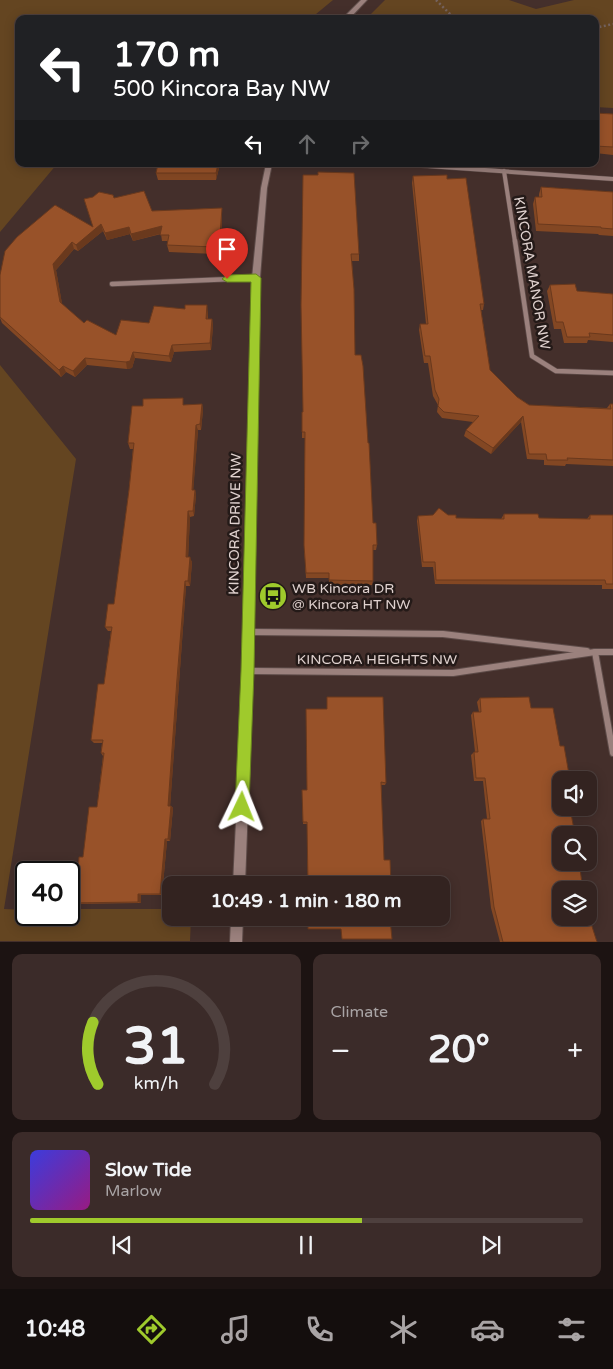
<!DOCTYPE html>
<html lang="en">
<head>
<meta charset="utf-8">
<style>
  :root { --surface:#332320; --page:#3b2b29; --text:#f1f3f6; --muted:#a9a4a5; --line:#4e403e; --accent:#9fca2c }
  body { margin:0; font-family:"Varela Round",sans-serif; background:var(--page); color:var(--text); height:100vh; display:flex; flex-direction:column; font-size:19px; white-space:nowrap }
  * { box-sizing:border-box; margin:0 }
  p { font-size:16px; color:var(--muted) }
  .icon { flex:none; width:28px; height:28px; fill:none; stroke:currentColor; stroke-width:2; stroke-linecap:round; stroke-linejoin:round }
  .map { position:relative; height:942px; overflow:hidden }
  .panel { display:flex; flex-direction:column; gap:12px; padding:12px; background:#1c1312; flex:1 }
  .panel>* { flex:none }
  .guide { position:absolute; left:15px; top:15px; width:584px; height:152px; border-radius:10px; box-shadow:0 2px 12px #0003,0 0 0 1px var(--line); background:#202124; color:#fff; overflow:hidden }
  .tools { position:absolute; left:552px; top:771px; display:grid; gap:10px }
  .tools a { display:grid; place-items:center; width:45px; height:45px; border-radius:10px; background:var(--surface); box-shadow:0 2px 12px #0003,0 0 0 1px var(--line); font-size:25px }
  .speed { position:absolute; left:15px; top:861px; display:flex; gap:10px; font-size:25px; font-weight:700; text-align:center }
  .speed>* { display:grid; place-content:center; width:65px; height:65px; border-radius:50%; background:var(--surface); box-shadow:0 2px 12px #0003,0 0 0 1px var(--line); line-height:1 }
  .speed .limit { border:2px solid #111; border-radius:8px; background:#fff; color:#111 }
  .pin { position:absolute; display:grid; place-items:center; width:42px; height:42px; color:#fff; margin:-51px -21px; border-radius:50% 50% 50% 0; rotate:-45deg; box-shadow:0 0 5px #0007 }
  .pin .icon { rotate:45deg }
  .me { position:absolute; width:55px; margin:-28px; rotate:2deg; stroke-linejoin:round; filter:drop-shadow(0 0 4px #0008) }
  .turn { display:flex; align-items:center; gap:18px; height:105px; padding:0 15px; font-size:22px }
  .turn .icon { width:65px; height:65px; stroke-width:2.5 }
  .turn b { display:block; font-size:35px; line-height:42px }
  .lanes { display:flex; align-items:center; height:48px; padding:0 15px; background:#0003; justify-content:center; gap:25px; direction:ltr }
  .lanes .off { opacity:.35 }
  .big { font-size:38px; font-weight:700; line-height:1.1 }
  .panel .widget { flex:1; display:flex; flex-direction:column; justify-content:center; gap:8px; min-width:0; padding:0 18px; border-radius:10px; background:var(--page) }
  .panel .dial { align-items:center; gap:0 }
  .dial svg { height:130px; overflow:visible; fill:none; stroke:var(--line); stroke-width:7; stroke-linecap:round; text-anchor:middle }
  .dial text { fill:var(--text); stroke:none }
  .song { display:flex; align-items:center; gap:15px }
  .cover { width:60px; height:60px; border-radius:8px; background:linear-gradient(135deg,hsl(240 70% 55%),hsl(310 70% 35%)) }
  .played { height:5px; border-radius:2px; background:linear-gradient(90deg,var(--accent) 60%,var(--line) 60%) }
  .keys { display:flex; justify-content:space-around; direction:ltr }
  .heat { display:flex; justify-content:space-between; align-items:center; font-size:28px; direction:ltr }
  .panel .tiles { flex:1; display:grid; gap:12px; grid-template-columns:1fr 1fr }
  .widget:last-child { grid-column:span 2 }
  .trip { position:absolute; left:162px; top:876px; width:288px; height:50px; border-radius:10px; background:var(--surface); box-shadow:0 2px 12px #0003,0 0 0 1px var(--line); font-weight:700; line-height:50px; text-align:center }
  .tabs { display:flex; height:80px; justify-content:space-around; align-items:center; background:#140e0d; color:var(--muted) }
  .tabs .icon { width:35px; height:35px }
  .tabs .selected { color:var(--accent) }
  .tabs b { font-size:22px; color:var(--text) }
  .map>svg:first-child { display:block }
</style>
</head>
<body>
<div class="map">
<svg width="613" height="942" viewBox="0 0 613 942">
  <rect width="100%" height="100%" fill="#442f2b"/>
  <g fill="#644521">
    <path d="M0,0h333l-23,19h-291v145h38l-57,68z"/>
    <path d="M385,0h124l27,9 38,-9h39v108l-18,-1v-88h-229z"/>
    <path d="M0,365l76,94 -72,450 22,1v5h43v-6h102v9h20l-1,23h-190z"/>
  </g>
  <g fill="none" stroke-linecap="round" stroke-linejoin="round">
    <defs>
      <g id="minor-far2">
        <path d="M399,164l214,15"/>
        <path d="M504,171l11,71"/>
      </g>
      <g id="minor-far1">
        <path d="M515,241l17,115 24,15 57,2"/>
        <path d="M112,284l144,-6"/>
      </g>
      <g id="minor">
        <path d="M249,632l194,2 144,17"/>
        <path d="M595,652l18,101"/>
        <path d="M248,671l205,2 142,-21h18"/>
      </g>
      <g id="tertiary">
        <path d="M361,0h6l-18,19h-7z"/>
        <path d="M266,164h6l-5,24 -7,90 -7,393 -8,214h-12l10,-214 9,-393 9,-90z"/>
        <path d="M231,918h12l-1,24h-12z"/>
      </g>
    </defs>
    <use href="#minor-far2" stroke="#5d4b48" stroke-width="5"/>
    <use href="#minor-far1" stroke="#5d4b48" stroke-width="6"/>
    <use href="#minor" stroke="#5d4b48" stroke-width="8"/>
    <use href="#tertiary" stroke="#5d4b48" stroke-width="2"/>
    <g stroke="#75635f" stroke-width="2.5" stroke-dasharray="2 2.5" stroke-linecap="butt">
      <path d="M436,0l19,19"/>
      <path d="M595,28l18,-4"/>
    </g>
    <use href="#minor-far2" stroke="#9b817d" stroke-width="4"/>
    <use href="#minor-far1" stroke="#9b817d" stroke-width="4.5"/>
    <use href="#minor" stroke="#9b817d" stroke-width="6"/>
    <use href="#tertiary" fill="#9b817d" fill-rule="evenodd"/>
  </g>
  <g fill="#834723">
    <path d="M595,113l18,1v41l-18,-2z"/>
    <path d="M220,164l-4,16h-58l-2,-7z"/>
    <path d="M303,175l56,79v7h-7l3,94 18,168 4,22 -1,5h-3v31l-1,4h-43v-7h-23l-2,-33 1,-107h-3v-26h1z"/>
    <path d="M413,176l34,3 37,125 -1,6h-2l9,60 27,27 12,8 78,3 3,-4h3v62l-47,-2 -1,2 -21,-1v-5l-17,-1 -6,-37 -30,32 -27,-18 2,-6 7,-8 -31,-4 -5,-6 1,-7 -5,-9 -5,-33h-4l-5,-33 1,-6h6l-14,-141z"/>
    <path d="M541,187l72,5v44l-14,-1 -1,-1 -62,-3 -3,-27 2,-7h4v-3z"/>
    <path d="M114,198l38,13 70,-3v7l-1,27h-6v12l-46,-2 -2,-7 1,-4h-6l-1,-7 -28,7 -3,-7 -23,6 -4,-9 -25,20 -4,-2 -18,21 6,34 22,19 32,12 33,-12 59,-11v7h4l1,7 -2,24 -37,2 -3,10 -36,-4 -3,10 -5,1 -40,-4 -12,12 -9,-5 -5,5 -59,-54 -2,-5v-43l93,-49z"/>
    <path d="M550,285l27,6 36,3v48l-25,-2 -1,3h-23l-3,-14h-7l-7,-38z"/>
    <path d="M202,404l1,6 -2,20h-3l-5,60h2l1,5 -2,21 -4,1 -2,40 4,5 -2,24h-4l-7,97 -9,123h1l2,2 -3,33h-3l-5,54h-21v8l-72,1v-26l9,-7 5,-14 14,-50 6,-51 -2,-3 1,-10h-8l-3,-3 13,-56 7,-53h-3l-3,-4 9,-23 15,-114 4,-41h-3l-2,-6 57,-38z"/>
    <path d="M504,514l35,4 48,1 3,-4h23v74h-11v-4l-167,-1 -2,-17h-11l-5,-46 1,-5 30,-1 8,3 45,1z"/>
    <path d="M480,698l51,10 30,72v110l36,52h-97l-9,-34 -10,-87 2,-2h4l-4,-38h-9l-3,-26 3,-3h1l-4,-37 2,-3h6l-2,-10z"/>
    <path d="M327,709l59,74 -1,2h-4l3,75 7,24 -1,1h-82l-1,-61h-4l-1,-34h5z"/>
  </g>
  <g fill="#6a391d">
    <path d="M218,164h2l-4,16v-7z"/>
    <path d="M222,208v7l-1,27 -1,-7z"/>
    <path d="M101,224l2,7 -25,20 -2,-6z"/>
    <path d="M162,226l1,7 -30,8 -2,-7z"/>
    <path d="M129,227l1,7 -23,6 -2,-7z"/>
    <path d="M215,235v19l-1,-7z"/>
    <path d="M72,242l2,7 -18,21 7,39 -3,-7 -7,-38z"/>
    <path d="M207,305l1,7 -1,14 -1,-7z"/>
    <path d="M212,319l1,7 -2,24 -1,-7z"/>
    <path d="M172,345l2,7 -3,10 -2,-6z"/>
    <path d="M133,352l2,6 -3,10 -5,1 -1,-7z"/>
    <path d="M85,358l2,7 -12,12 -2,-6z"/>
    <path d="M63,366l3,6 -5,5 -2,-7z"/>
    <path d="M202,404l1,6 -2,20 -1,-6z"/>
    <path d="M523,416l-2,6 -30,32 2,-6z"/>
    <path d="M196,425l2,5 -5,65 -1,-5z"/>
    <path d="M195,490l1,5 -2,21 -1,-5z"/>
    <path d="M188,511l2,6 -2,45 -2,-5z"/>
    <path d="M190,557l2,5 -2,24 -2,-5z"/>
    <path d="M185,581l1,5 -16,222 -2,-2z"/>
    <path d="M171,806l2,2 -3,33 -2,-2z"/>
    <path d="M165,839l2,2 -5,54 -2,-1z"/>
    <path d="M138,894l3,1v8l-3,-1z"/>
  </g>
  <g fill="#985229" stroke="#6a391d">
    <path d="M595,113l18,1v33l-18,-1z"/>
    <path d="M158,164h60l-2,9h-60z"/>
    <path d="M318,172l36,1 5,81h-8l3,35 1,66h6l2,11 5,77h1l4,80h3l1,22h-4v36l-44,-1v-7h-23l-2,-28 1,-113h-3v-20h1l-2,-107 2,-130h15z"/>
    <path d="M447,175v4l19,-1 18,126h-4l10,66 27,27 12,8 82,4 -1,-5h3v56l-46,-2 1,2h-21l-1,-6h-17l-6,-38 -30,32 -27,-18 13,-14 -35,-4 -6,-6 1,-7 -4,-9 -5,-34h-5l-5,-32h8l-15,-148z"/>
    <path d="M541,187l72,5v37l-12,-1v-1l-63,-3 -3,-27h7z"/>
    <path d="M144,191l8,20 70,-3 -2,27h-5l-1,12 -47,-2 2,-10h-9l2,-9 -31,8 -2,-7 -24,6 -4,-9 -25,21 -4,-3 -19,22 7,38 24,21 3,-3 29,15 5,-15 28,3 5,-17 31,3v-4h22l-1,14h6l-2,24 -38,2 -3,11 -36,-4 -3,9 -4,1 -41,-4 -12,13 -10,-5 -4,4 -59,-53v-42l5,-24 12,-14 38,-32 38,22 -9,-28 9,-2 6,-5 14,3 1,3z"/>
    <path d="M575,284l2,7 36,3v41l-24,-2 1,4h-23l-4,-15h-7l-6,-37z"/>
    <path d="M183,398v7l19,-1 -2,20 -4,1 -4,65h3l-2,21h-5l-2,46h4l-2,24h-3l-8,98 -9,127h3l-3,33h-3l-5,55h-22v8l-69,1v-31l9,-1 1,-14h4l6,-50h8l7,-54h-3l2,-13h-12l7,-56h6l8,-57h-7l3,-23h6l15,-114 5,-47h-6l4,-37h11v-7z"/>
    <path d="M439,508l9,7h8v3l48,1v-5h34l1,4 51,1v-4h23v69h-7l-1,-4h-169l-1,-18h-12l-5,-46 15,-1z"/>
    <path d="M327,697h56l3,86 -5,-1 3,78h6l1,24h-2v1h-81l-1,-63h-4l-1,-32h5l-1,-81h21z"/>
    <path d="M529,697l2,11h22l7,38h4l6,34h-9v28h9l5,27h-14v27h18l4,28h-22v28l28,-1 8,25h-94l-9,-35 -11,-88h7l-5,-41h-9l-2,-26h4l-5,-40h8l-1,-14z"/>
    <path d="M308,918h82l2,21h-50l-1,-10h-33z"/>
  </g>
  <path fill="#9fca2c" stroke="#67831d" d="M256,274l5,4 -7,393 -5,136 -2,5 -5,2 -5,-2 -2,-5 6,-136 10,-389h-24l-5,-3 5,-4z"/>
  <defs>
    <symbol id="bus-disc" viewBox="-11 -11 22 22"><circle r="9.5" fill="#9fca2c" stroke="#241a18"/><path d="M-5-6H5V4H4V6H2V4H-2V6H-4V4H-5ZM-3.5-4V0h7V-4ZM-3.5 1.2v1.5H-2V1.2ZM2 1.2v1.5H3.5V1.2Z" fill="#111"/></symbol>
  </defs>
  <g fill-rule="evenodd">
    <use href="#bus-disc" x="257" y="580" width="32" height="32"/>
  </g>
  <g text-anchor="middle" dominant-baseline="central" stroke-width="5" stroke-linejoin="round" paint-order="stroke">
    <g font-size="14" fill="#e0d2cf" stroke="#241a18">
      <text transform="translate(532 273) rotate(80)">KINCORA MANOR NW</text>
      <text transform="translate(235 524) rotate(-89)">KINCORA DRIVE NW</text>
      <text x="377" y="659">KINCORA HEIGHTS NW</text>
    </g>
    <g font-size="14" fill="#e0d2cf" stroke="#241a18" text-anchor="start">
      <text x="292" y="588">WB Kincora DR<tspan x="292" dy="16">@ Kincora HT NW</tspan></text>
    </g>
  </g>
</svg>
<div class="tools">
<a><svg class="icon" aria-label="sound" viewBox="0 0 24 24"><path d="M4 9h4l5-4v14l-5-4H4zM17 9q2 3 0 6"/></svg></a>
<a><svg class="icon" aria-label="search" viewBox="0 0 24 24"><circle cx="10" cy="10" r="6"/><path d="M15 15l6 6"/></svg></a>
<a><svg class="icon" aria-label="layers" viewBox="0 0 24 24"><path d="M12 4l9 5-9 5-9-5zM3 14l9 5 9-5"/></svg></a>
</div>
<div class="speed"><div class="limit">40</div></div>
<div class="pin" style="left:227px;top:279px;background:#d93025"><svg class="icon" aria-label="arrive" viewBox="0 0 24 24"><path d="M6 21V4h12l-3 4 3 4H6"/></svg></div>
<svg class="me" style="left:242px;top:807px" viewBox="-20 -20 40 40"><path d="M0-17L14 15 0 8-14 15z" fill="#9fca2c" stroke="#fff" stroke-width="4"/></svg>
<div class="trip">10:49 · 1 min · 180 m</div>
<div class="guide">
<div class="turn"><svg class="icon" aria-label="left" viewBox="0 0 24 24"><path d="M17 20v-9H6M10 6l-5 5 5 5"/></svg><div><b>170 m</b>500 Kincora Bay NW</div></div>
<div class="lanes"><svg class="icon" aria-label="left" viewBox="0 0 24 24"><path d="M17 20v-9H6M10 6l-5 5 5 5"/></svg><svg class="icon off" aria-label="ahead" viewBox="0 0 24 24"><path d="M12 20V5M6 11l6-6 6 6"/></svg><svg class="icon off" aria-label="right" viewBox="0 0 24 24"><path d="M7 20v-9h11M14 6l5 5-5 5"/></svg></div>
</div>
</div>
<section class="panel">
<div class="tiles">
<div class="widget dial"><svg viewBox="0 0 100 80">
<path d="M14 69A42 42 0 1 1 86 69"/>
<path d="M14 69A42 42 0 0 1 11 31" stroke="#9fca2c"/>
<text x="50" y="56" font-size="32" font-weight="700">31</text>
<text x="50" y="72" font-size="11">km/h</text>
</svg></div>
<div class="widget"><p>Climate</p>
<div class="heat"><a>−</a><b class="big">20°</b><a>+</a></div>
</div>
<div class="widget">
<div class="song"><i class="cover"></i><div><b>Slow Tide</b><p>Marlow</p></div></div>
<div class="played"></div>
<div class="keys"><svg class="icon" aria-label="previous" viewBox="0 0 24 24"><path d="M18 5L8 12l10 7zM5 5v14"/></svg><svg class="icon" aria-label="pause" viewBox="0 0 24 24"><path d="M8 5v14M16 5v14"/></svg><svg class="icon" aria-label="next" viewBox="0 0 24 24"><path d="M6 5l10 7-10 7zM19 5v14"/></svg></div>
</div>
</div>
</section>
<nav class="tabs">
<b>10:48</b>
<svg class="icon selected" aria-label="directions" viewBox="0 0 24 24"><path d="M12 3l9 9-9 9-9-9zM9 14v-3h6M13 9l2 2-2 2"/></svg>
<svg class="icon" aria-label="music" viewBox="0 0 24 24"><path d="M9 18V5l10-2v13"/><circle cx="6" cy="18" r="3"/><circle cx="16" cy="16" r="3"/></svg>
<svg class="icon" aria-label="phone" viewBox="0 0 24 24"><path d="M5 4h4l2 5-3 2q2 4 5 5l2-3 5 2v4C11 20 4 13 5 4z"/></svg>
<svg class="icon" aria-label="climate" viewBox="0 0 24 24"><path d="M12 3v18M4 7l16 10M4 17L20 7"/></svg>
<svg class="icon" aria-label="car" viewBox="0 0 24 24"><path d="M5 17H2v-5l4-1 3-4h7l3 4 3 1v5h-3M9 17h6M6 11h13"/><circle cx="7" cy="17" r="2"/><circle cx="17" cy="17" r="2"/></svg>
<svg class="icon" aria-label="filters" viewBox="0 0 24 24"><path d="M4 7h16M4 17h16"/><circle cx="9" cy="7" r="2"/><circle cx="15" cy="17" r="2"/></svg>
</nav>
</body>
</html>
